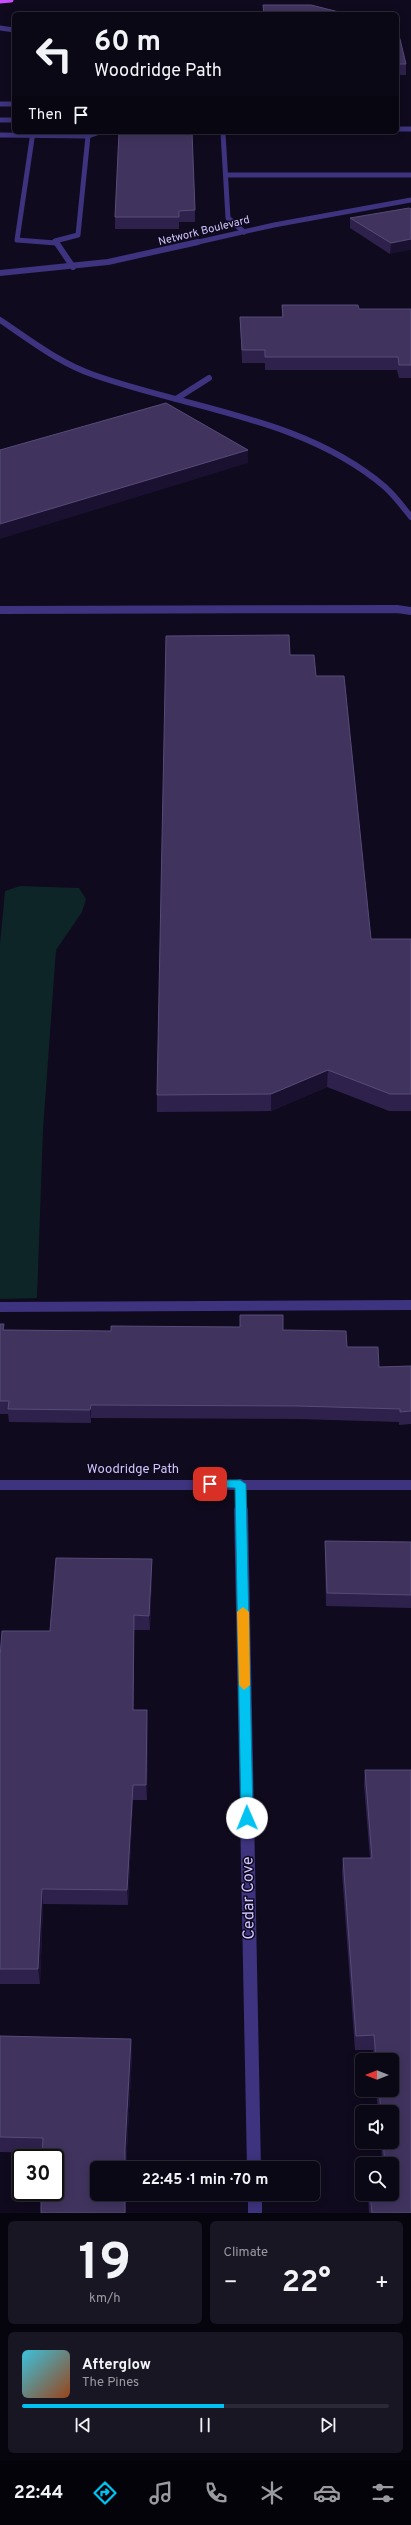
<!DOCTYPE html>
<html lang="en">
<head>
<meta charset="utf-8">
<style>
  :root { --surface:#0b0816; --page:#191623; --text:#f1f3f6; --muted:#9a9aa1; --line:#2b2935; --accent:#00c3f1 }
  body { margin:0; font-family:Overpass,sans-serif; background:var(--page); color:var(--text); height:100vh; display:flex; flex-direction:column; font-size:15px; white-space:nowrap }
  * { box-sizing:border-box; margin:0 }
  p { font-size:13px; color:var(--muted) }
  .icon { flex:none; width:22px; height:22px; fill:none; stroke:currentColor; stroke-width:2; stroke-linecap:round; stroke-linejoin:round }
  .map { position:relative; height:2213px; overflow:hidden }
  .drawer { display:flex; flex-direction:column; gap:8px; padding:8px; background:#06040c; flex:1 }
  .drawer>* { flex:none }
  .banner { position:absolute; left:12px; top:12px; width:387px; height:122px; border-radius:6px; box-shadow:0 2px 10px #0003,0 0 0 1px var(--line); background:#0b0816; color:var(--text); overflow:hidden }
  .needle { width:26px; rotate:270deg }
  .controls { position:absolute; left:355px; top:2053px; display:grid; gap:8px }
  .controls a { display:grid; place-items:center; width:44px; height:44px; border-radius:6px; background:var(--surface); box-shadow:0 2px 10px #0003,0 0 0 1px var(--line); font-size:20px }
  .speed { position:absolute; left:12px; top:2149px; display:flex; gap:8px; font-size:20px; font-weight:700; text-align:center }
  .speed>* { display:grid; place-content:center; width:52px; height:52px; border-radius:50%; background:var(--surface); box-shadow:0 2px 10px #0003,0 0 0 1px var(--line); line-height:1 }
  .speed .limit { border:2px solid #111; border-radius:6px; background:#fff; color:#111 }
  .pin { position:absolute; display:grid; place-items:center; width:34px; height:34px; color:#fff; margin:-17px; border-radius:8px; box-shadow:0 2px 6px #0006 }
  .me { position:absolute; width:44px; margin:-22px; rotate:359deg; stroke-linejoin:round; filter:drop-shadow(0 0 3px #0008) }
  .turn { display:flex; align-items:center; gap:14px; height:84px; padding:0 16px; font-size:18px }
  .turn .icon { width:52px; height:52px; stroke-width:2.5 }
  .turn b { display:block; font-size:28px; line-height:34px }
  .then { display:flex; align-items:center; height:38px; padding:0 16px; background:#0003; gap:8px; font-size:15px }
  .big { font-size:30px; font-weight:700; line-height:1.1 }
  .drawer .tile { flex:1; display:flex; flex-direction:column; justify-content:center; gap:6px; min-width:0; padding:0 14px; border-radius:6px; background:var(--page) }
  .drawer .dial { align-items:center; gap:0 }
  .dial b { font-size:52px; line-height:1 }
  .song { display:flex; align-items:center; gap:12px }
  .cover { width:48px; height:48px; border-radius:6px; background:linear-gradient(135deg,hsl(190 70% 55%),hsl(20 70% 35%)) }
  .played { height:4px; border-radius:2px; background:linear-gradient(90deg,var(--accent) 55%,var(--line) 55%) }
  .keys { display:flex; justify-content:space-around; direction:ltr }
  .heat { display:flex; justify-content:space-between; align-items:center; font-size:22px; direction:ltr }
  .drawer .tiles { flex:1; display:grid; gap:8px; grid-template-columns:1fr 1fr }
  .tile:last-child { grid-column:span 2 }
  .trip { position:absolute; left:90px; top:2161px; width:230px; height:40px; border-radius:6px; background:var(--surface); box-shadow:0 2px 10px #0003,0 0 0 1px var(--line); font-weight:700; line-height:40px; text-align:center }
  .tabs { display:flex; height:64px; justify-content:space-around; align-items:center; background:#040309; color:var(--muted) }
  .tabs .icon { width:28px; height:28px }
  .tabs .on { color:var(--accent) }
  .tabs b { font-size:18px; color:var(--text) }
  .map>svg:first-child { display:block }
</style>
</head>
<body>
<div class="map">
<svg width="411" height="2213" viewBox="0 0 411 2213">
  <rect width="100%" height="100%" fill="#0f0a1d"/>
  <path fill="#0d2527" d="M20,886l59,2 7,11 -4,13 -26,38 -13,180 -6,168 -37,1v-355l5,-53z"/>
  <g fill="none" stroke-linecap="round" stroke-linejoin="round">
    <g stroke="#3d337e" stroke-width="5">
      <path d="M0,28l14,2"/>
      <path d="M0,104h14"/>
      <path d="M0,120h14"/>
      <path d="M397,129h14"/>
      <path d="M33,132l-16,108 39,3"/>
      <path d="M223,132l5,86 16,14"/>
      <path d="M0,135l88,1 12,-4"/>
      <path d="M226,175h185"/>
      <path d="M55,241l23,-6 10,-99"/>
      <path d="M194,243l80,-18 137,-25"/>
    </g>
    <g stroke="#3d337e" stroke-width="6">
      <path d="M56,242l17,25"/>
      <path d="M0,273l108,-11 90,-20"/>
      <path d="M0,320c30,20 59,43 94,55 96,34 211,43 291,112 10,9 18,20 26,30"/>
      <path d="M176,399l33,-21"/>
    </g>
    <path stroke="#3d337e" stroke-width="8" d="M0,610l397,-1 14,2"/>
    <g stroke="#3d337e" stroke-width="10">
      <path d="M0,1307l411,-2"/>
      <path d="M240,1484l1,27"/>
      <path d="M0,1485h411"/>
    </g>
    <g stroke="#3d337e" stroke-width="14">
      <path d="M241,1510l13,658"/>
      <path d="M255,2194v19"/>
    </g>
    <path stroke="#cc4dff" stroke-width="5" d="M0,1l11,-1"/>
  </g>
  <g fill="#2e224c">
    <path d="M397,27l9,37v11h-9z"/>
    <path d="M119,132l76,78v12h-16v7h-64v-12z"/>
    <path d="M411,209l-21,45 -40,-26v-10z"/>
    <path d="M282,305l77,4h52v69h-12l-2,-8h-132v-7h-23l-2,-46h42z"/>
    <path d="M290,655l26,21 55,263h40v172h-22l-62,-24 -56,24 -114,1v-17z"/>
    <path d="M240,1315l43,15 64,17 32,20 32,-1v58l-12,1v-3l-101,-3 -207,-1v5l-82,-1 -1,-8h-8v-90l4,6 107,1 129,-4z"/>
    <path d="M325,1541l86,1v66l-85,-2 -1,-52z"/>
    <path d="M152,1559v15l-2,56h-16v80l14,15 -1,75h-14l-5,105 -85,-1 -3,80h-40v-327l50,-26z"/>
    <path d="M365,1770l46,443h-42l-1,-19h24v-30h-10l-1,-22h11v-30h-14l-2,-22h16v-30h-18l-1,-10h-18l-13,-177 1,-15h27l-6,-73z"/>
    <path d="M0,2036l131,3 1,15 -6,114h-29v26h29v19h-85v-21h14v-34h-13v-5l-42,-1z"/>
  </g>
  <g fill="#1a1131">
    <path d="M411,239v11l-21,4 1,-11z"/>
    <path d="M248,450v13l-248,76v-15z"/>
    <path d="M328,1070l-1,17 -56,24v-17z"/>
    <path d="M91,1405v18l-1,-13z"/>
    <path d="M152,1559v15l-2,56 -1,-14z"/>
    <path d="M134,1615v110l-1,-15z"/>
    <path d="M147,1710l1,15 -1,75 -1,-15z"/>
    <path d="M133,1785v15l-5,105 -1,-15z"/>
    <path d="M42,1889l1,15 -3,80 -2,-15z"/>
    <path d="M131,2039l1,15 -6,114h-1v-20z"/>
    <rect x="125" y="2194" width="1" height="19"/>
  </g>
  <g fill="#40345f" stroke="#574b78">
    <path d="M263,5h48l36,9h-83z"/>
    <path d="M397,27l9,37h-9z"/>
    <path d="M119,132h73l3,78 -16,1v6h-64z"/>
    <path d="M409,208l2,1v30l-20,4 -41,-25z"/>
    <path d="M282,305h76l1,4h52v56h-12l-1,-8h-133v-7h-23l-2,-33h43z"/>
    <path d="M166,403l82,47 -248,74v-74z"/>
    <path d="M289,635l1,20h24l2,21h28l27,263h40v155h-21l-62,-24 -57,24 -114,1 9,-459z"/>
    <path d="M240,1315h43v15l63,1 1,16h31l1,20 32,-1v45l-11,1v-3l-102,-3 -207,-1 -1,5 -82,-1 1,-8h-9v-77h4l-1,6 108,1v-5l129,1z"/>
    <path d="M325,1541l86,1v53l-84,-2z"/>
    <path d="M56,1558l96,1 -3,57 -15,-1 -1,95h14l-1,75h-13l-6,105 -85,-1 -4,80h-38v-312l2,-26h48z"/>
    <path d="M365,1770h46v443h-39l-2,-19h22v-30h-7l-2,-22h9v-30h-11l-2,-22h13v-30h-16l-2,-25 -18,1 -13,-178h29z"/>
    <path d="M0,2036l131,3 -6,109v20h-28v26h28v19h-84v-21h14v-34h-13l1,-20 -43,-1z"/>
  </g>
  <path fill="#00c3f1" stroke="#007f9d" d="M210,1480h30l6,4 7,334 -6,5 -6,-5 -6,-330 -28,-1 -2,-3z"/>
  <path fill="#f59e0b" d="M243,1607l6,5 1,73 -6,5 -5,-5 -2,-73z"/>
  <g text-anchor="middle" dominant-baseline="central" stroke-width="3" stroke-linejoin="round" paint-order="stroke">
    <g font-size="11" fill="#d2c6ff" stroke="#0f0a1d">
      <text transform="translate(204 231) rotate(-14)">Network Boulevard</text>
    </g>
    <g font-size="13" fill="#d2c6ff" stroke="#0f0a1d">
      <text x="133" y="1470">Woodridge Path</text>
    </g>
    <g font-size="16" fill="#d2c6ff" stroke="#0f0a1d">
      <text transform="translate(249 1898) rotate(-91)">Cedar Cove</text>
    </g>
  </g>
</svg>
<div class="controls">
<a><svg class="needle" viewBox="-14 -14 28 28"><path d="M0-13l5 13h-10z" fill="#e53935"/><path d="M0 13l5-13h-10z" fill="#9a9aa1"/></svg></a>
<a><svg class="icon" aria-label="sound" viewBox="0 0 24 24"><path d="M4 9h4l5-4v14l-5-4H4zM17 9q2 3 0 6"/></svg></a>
<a><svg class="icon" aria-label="search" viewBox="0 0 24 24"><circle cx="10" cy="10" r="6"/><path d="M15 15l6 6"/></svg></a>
</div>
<div class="speed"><div class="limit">30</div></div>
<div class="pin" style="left:210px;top:1484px;background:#d93025"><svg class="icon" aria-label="arrive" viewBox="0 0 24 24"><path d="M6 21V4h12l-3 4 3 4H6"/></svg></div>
<svg class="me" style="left:247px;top:1818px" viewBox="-20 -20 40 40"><circle r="19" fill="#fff"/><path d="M0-13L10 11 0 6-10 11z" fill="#00c3f1"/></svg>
<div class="trip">22:45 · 1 min · 70 m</div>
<div class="banner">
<div class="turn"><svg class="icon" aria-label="left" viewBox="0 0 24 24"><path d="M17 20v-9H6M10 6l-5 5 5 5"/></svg><div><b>60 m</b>Woodridge Path</div></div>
<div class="then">Then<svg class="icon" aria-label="arrive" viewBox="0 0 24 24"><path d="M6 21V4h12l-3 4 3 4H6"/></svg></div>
</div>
</div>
<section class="drawer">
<div class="tiles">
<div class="tile dial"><b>19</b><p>km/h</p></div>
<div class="tile"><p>Climate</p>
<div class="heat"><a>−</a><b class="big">22°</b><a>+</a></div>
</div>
<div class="tile">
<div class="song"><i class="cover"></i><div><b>Afterglow</b><p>The Pines</p></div></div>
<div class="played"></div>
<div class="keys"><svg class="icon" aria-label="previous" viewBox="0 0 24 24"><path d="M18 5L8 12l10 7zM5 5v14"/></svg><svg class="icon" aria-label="pause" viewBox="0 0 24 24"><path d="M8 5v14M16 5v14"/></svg><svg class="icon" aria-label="next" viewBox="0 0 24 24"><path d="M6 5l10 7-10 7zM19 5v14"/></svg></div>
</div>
</div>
</section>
<nav class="tabs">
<b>22:44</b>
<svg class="icon on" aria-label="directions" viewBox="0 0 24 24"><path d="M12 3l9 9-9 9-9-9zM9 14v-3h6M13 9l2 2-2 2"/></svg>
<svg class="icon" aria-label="music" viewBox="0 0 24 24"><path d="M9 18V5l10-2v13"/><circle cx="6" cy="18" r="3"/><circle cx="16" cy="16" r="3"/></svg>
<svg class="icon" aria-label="phone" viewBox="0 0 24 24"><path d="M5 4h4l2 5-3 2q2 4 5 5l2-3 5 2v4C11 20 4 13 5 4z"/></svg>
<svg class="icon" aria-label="climate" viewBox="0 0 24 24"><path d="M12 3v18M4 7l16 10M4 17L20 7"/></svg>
<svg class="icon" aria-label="car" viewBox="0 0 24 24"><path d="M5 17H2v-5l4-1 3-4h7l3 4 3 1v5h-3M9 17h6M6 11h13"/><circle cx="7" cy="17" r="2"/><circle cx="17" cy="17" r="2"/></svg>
<svg class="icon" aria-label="filters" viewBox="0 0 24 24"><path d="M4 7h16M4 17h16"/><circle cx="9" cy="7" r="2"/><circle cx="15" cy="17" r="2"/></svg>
</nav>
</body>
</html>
